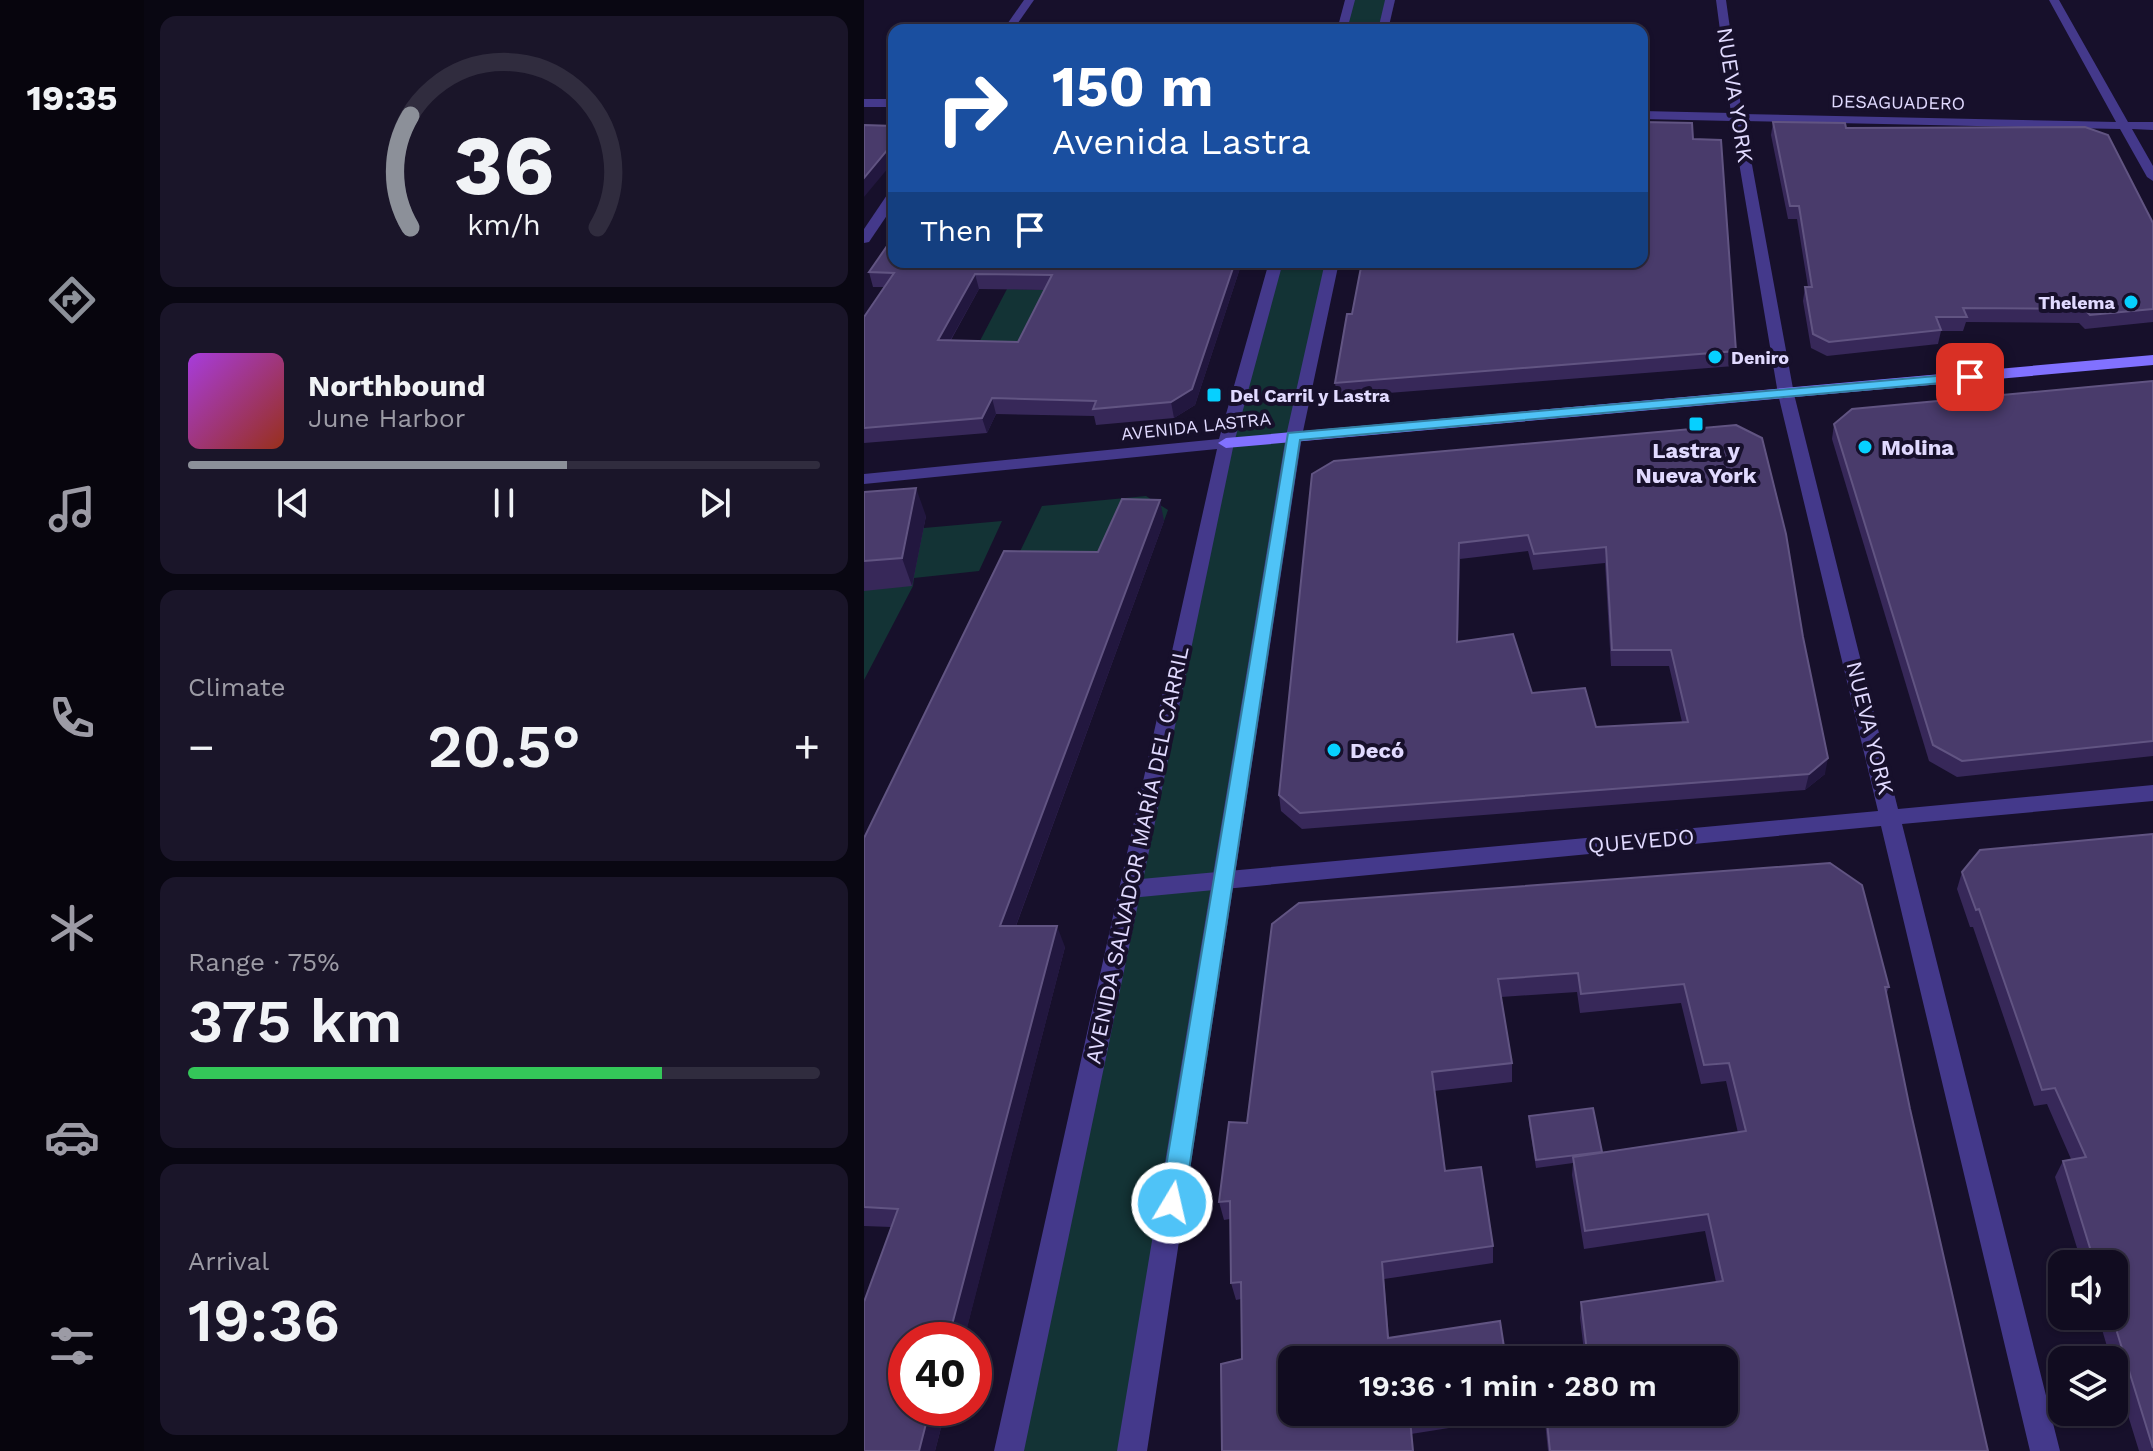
<!DOCTYPE html>
<html lang="en">
<head>
<meta charset="utf-8">
<style>
  :root { --surface:#110c20; --page:#1a1529; --text:#f1f3f6; --muted:#9c9ba5; --line:#302c3e; --accent:#8c9099 }
  body { margin:0; font-family:"Work Sans",sans-serif; background:var(--page); color:var(--text); height:100vh; display:flex; flex-direction:column; font-size:30px; white-space:nowrap }
  * { box-sizing:border-box; margin:0 }
  p { font-size:26px; color:var(--muted) }
  .icon { flex:none; width:44px; height:44px; fill:none; stroke:currentColor; stroke-width:2; stroke-linecap:round; stroke-linejoin:round }
  .map { position:relative; flex:1; overflow:hidden }
  .sheet { display:flex; flex-direction:column; gap:16px; padding:16px; background:#090712; width:720px }
  .sheet>* { flex:none }
  .hud { position:absolute; left:24px; top:24px; width:760px; height:244px; border-radius:16px; box-shadow:0 2px 6px #0004,0 0 0 2px var(--line); background:#1a4fa0; color:#fff; overflow:hidden }
  .fabs { position:absolute; left:1184px; top:1250px; display:grid; gap:16px }
  .fabs a { display:grid; place-items:center; width:80px; height:80px; border-radius:16px; background:var(--surface); box-shadow:0 2px 6px #0004,0 0 0 2px var(--line); font-size:40px }
  .speed { position:absolute; left:24px; top:1322px; display:flex; gap:16px; font-size:40px; font-weight:700; text-align:center }
  .speed>* { display:grid; place-content:center; width:104px; height:104px; border-radius:50%; background:var(--surface); box-shadow:0 2px 6px #0004,0 0 0 2px var(--line); line-height:1 }
  .speed .limit { border:12px solid #d22; background:#fff; color:#111 }
  .pin { position:absolute; display:grid; place-items:center; width:68px; height:68px; color:#fff; margin:-34px; border-radius:16px; box-shadow:0 4px 12px #0006 }
  .me { position:absolute; width:88px; margin:-44px; rotate:9deg; stroke-linejoin:round; filter:drop-shadow(0 0 6px #0008) }
  .turn { display:flex; align-items:center; gap:28px; height:168px; padding:0 32px; font-size:36px }
  .turn .icon { width:104px; height:104px; stroke-width:2.5 }
  .turn b { display:block; font-size:56px; line-height:68px }
  .then { display:flex; align-items:center; height:76px; padding:0 32px; background:#0003; gap:16px; font-size:30px }
  .big { font-size:60px; font-weight:600; line-height:1.1 }
  .sheet .card { flex:1; display:flex; flex-direction:column; justify-content:center; gap:12px; min-width:0; padding:0 28px; border-radius:16px; background:var(--page) }
  .sheet .dial { align-items:center; gap:0 }
  .dial svg { height:208px; overflow:visible; fill:none; stroke:var(--line); stroke-width:7; stroke-linecap:round; text-anchor:middle }
  .dial text { fill:var(--text); stroke:none }
  .song { display:flex; align-items:center; gap:24px }
  .cover { width:96px; height:96px; border-radius:12px; background:linear-gradient(135deg,hsl(280 70% 55%),hsl(10 70% 35%)) }
  .played { height:8px; border-radius:4px; background:linear-gradient(90deg,var(--accent) 60%,var(--line) 60%) }
  .keys { display:flex; justify-content:space-around; direction:ltr }
  .heat { display:flex; justify-content:space-between; align-items:center; font-size:44px; direction:ltr }
  .charge { height:12px; border-radius:6px; background:linear-gradient(90deg,#34c759 75%,var(--line) 0) }
  .trip { position:absolute; left:414px; top:1346px; width:460px; height:80px; border-radius:16px; background:var(--surface); box-shadow:0 2px 6px #0004,0 0 0 2px var(--line); font-weight:600; line-height:80px; text-align:center }
  main { display:flex; flex:1; min-height:0 }
  .menu { display:flex; flex-direction:column; width:144px; justify-content:space-around; align-items:center; background:#07050d; color:var(--muted) }
  .menu .icon { width:56px; height:56px }
  .menu .current { color:var(--accent) }
  .menu b { font-size:36px; color:var(--text) }
  .map>svg:first-child { display:block }
</style>
</head>
<body>
<main>
<nav class="menu">
<b>19:35</b>
<svg class="icon current" aria-label="directions" viewBox="0 0 24 24"><path d="M12 3l9 9-9 9-9-9zM9 14v-3h6M13 9l2 2-2 2"/></svg>
<svg class="icon" aria-label="music" viewBox="0 0 24 24"><path d="M9 18V5l10-2v13"/><circle cx="6" cy="18" r="3"/><circle cx="16" cy="16" r="3"/></svg>
<svg class="icon" aria-label="phone" viewBox="0 0 24 24"><path d="M5 4h4l2 5-3 2q2 4 5 5l2-3 5 2v4C11 20 4 13 5 4z"/></svg>
<svg class="icon" aria-label="climate" viewBox="0 0 24 24"><path d="M12 3v18M4 7l16 10M4 17L20 7"/></svg>
<svg class="icon" aria-label="car" viewBox="0 0 24 24"><path d="M5 17H2v-5l4-1 3-4h7l3 4 3 1v5h-3M9 17h6M6 11h13"/><circle cx="7" cy="17" r="2"/><circle cx="17" cy="17" r="2"/></svg>
<svg class="icon" aria-label="filters" viewBox="0 0 24 24"><path d="M4 7h16M4 17h16"/><circle cx="9" cy="7" r="2"/><circle cx="15" cy="17" r="2"/></svg>
</nav>
<section class="sheet">
<div class="card dial"><svg viewBox="0 0 100 80">
<path d="M14 69A42 42 0 1 1 86 69"/>
<path d="M14 69A42 42 0 0 1 14 26" stroke="#8c9099"/>
<text x="50" y="56" font-size="32" font-weight="700">36</text>
<text x="50" y="72" font-size="11">km/h</text>
</svg></div>
<div class="card">
<div class="song"><i class="cover"></i><div><b>Northbound</b><p>June Harbor</p></div></div>
<div class="played"></div>
<div class="keys"><svg class="icon" aria-label="previous" viewBox="0 0 24 24"><path d="M18 5L8 12l10 7zM5 5v14"/></svg><svg class="icon" aria-label="pause" viewBox="0 0 24 24"><path d="M8 5v14M16 5v14"/></svg><svg class="icon" aria-label="next" viewBox="0 0 24 24"><path d="M6 5l10 7-10 7zM19 5v14"/></svg></div>
</div>
<div class="card"><p>Climate</p>
<div class="heat"><a>−</a><b class="big">20.5°</b><a>+</a></div>
</div>
<div class="card"><p>Range · 75%</p><b class="big">375 km</b><div class="charge"></div></div>
<div class="card"><p>Arrival</p><b class="big">19:36</b></div>
</section>
<div class="map">
<svg width="1289" height="1451" viewBox="0 0 1289 1451">
  <rect width="100%" height="100%" fill="#17102b"/>
  <g fill="#133335">
    <path d="M486,0h40l-7,30h-41z"/>
    <path d="M412,262h56l-38,175 -162,1014h-123l147,-684z"/>
    <path d="M143,289l47,1 -31,67 -51,-1z"/>
    <path d="M282,496l22,14 -4,11 -61,53 -93,-2 32,-66z"/>
    <path d="M138,521l-23,50 -65,7 -1,8 -49,94v-158l60,6z"/>
  </g>
  <g fill="none" stroke-linecap="round" stroke-linejoin="round">
    <g fill="#44398b" fill-rule="evenodd">
      <path d="M160,0h10l-21,30h-10z"/>
      <path d="M852,0h10l16,114 374,8 -67,-122h10l69,122h25v8l-21,-1 21,37v15l-6,-4 -27,-48 -376,-8 50,273 104,415 255,-24v16l-251,23 158,627h-30l-149,-625 -751,72 -8,-3 -3,-6 3,-6 8,-3 748,-69 -100,-417 -46,-273 -90,-2v-8l89,2z"/>
      <rect x="0" y="99" width="30" height="8"/>
      <path d="M30,191v14l-25,37 -5,1v-14l25,-37z"/>
    </g>
    <g fill="#44398b" fill-rule="evenodd">
      <path d="M481,0h10l-8,30h-10z"/>
      <path d="M521,0h10l-7,30h-10z"/>
      <path d="M405,262h14l-49,181 -210,1008h-30l223,-1002 -353,35v-10l355,-35z"/>
      <path d="M461,262h14l-37,174 -155,1015h-30l169,-1015z"/>
    </g>
    <path fill="#8171ff" fill-rule="evenodd" d="M1289,355v10l-927,83 -8,-5 8,-5z"/>
  </g>
  <g fill="#372859" fill-rule="evenodd">
    <path d="M909,122l73,6 307,95v99l-68,7 -6,-6 -113,-1 -3,9h-22l-3,13 -111,12 -16,-8 -8,-47 2,-14h3l-11,-68h-9l-17,-84z"/>
    <path d="M829,139l43,212 -2,15 -397,31 -2,-14 17,-69z"/>
    <path d="M30,262h348l-47,143 -21,13 -78,7 -2,-9 -98,-2 -9,19 -123,10v-126l20,-30h-11l-4,-15zM115,289l66,1 -27,52 -67,-2z"/>
    <path d="M1289,381v375l-196,21 -28,-16 -97,-322 2,-15z"/>
    <path d="M872,425l89,349 -20,16 -503,39 -21,-18 -2,-16 33,-321zM664,551l5,19 72,-7 6,103h58l13,56 -86,5 -64,-34 -74,-51 2,-83z"/>
    <path d="M0,492l62,24 -14,70 -48,5z"/>
    <path d="M300,521l-148,405 49,21 -130,504h-71l27,-224 -27,-1v-388l234,-286z"/>
    <path d="M1289,834v617h-14l-25,-81v-10h-3l-13,-44h16v-52h-32l-27,-87 8,-16 8,-2 -24,-55 -13,2 -61,-179h-3l-13,-38 5,-17z"/>
    <path d="M966,863l32,22 27,102 -3,8 24,114 78,342h-440l-4,-39h180v-52h-139l-5,-42 1,-16 135,-20 -11,-51 -121,18 -12,-74 1,-12 -37,5 -7,-45v-7l64,-8 9,44 136,-19 -12,-52 -25,3 -20,-81 -101,10 -3,-21 -76,5 11,66v19l-78,9 11,80 36,-4 12,79v17l-109,16 5,59 111,-17 6,39h-214v52h221l-1,6 -101,16 2,17h-191l-1,-87 21,-5 -1,-60 -5,1 -5,-17 -1,-64 -6,1 -5,-18 10,-80 18,1 25,-199 27,-21z"/>
  </g>
  <g fill="#22173f">
    <path d="M30,142v19l-30,36v-19z"/>
    <path d="M371,262h7l-47,143 -21,13 -3,-16z"/>
    <path d="M111,274l4,15 -37,66 -4,-15z"/>
    <path d="M128,398l4,16 -9,19 -5,-15z"/>
    <path d="M52,488l10,28 -14,70 -10,-28z"/>
    <path d="M296,500l4,21 -156,426 -8,-21z"/>
    <path d="M595,543l1,16 -3,99v-16z"/>
    <path d="M964,758l-3,16 -20,16 4,-16z"/>
    <path d="M193,926l8,21 -101,393h-16z"/>
    <path d="M66,1408h16l-11,43h-16z"/>
  </g>
  <g fill="#493b6b" stroke="#615482" stroke-width="2" fill-rule="evenodd">
    <path d="M778,122l50,1 1,16 28,1 15,211 -401,32 12,-69h5l10,-52h280z"/>
    <path d="M909,122l72,1 1,5 239,-1 23,8 45,88v86l-63,6 -6,-6 -121,-1 4,9h-31l5,13 -112,12 -16,-8 -8,-47h7l-13,-81h-9z"/>
    <path d="M0,125l30,1v16l-30,36z"/>
    <path d="M30,236v26h341l-43,127 -21,13 -78,7 3,-8 -104,-3 -10,20 -118,10v-111l30,-44 -25,-1zM111,274l77,1 -34,67 -80,-2z"/>
    <path d="M1289,381v360l-191,20 -29,-16 -99,-321 18,-15z"/>
    <path d="M872,425l26,13 24,96 17,103 25,121 -19,16 -509,39 -21,-18 33,-321 22,-13zM664,535l6,19 72,-7 6,103h59l17,72 -92,5 -11,-39 -53,5 -19,-59 -56,8 2,-99z"/>
    <path d="M52,488l-14,70 -38,3v-69z"/>
    <path d="M258,499l38,1 -160,426h57l-109,414h-42v68h24l-11,43h-55v-149l34,-93 -34,-2v-369l140,-287 94,1z"/>
    <path d="M1289,834v614l-41,-132h2v-52h-19l-32,-103 23,-4 -31,-69 -13,2 -63,-181 -3,1 -14,-38 18,-22z"/>
    <path d="M966,863l32,22 27,102h-4l25,122 78,342h-438l-4,-39h178v-52h-136l-7,-58 142,-21 -15,-67 -123,17 -12,-74 173,-26 -17,-68 -25,2 -20,-81 -103,10 -3,-21 -80,6 14,84 -80,9 13,99 36,-4 12,79 -111,16 6,76 112,-17 6,39h-214v52h160l-42,7 3,32h-191l-1,-87 21,-5 -1,-77 -10,1 -1,-82 -11,1 10,-80 18,1 25,-199 27,-21z"/>
    <path d="M729,1108l9,44 -66,8 -7,-44z"/>
  </g>
  <path fill="#4fc3f7" stroke="#337fa1" stroke-width="2" d="M1106,373l7,4 -2,3 -675,60 -116,763 -4,8 -8,3 -9,-3 -3,-8 128,-770z"/>
  <g fill="#06d0ff" stroke="#17102b" stroke-width="3">
    <circle cx="1267" cy="302" r="8"/>
    <circle cx="851" cy="357" r="8"/>
    <rect x="342" y="387" width="16" height="16" rx="4"/>
    <rect x="824" y="416" width="16" height="16" rx="4"/>
    <circle cx="1001" cy="447" r="8"/>
    <circle cx="470" cy="750" r="8"/>
  </g>
  <g text-anchor="middle" dominant-baseline="central" stroke-width="8" stroke-linejoin="round" paint-order="stroke">
    <g font-size="18" fill="#e1daff" stroke="#17102b">
      <text transform="translate(1034 102) rotate(1)">DESAGUADERO</text>
      <text transform="translate(332 426) rotate(-6)">AVENIDA LASTRA</text>
    </g>
    <g font-size="18" font-weight="bold" fill="#e1daff" stroke="#17102b" text-anchor="start">
      <text x="1251" y="302" text-anchor="end">Thelema</text>
      <text x="867" y="357">Deniro</text>
      <text x="366" y="395">Del Carril y Lastra</text>
    </g>
    <g font-size="22" fill="#e1daff" stroke="#17102b">
      <text transform="translate(871 95) rotate(81)">NUEVA YORK</text>
      <text transform="translate(1006 728) rotate(76)">NUEVA YORK</text>
      <text transform="translate(777 841) rotate(-5)">QUEVEDO</text>
      <text transform="translate(273 855) rotate(-78)">AVENIDA SALVADOR MARÍA DEL CARRIL</text>
    </g>
    <g font-size="22" font-weight="bold" fill="#e1daff" stroke="#17102b" text-anchor="start">
      <text x="1017" y="447">Molina</text>
      <text x="832" y="450" text-anchor="middle">Lastra y<tspan x="832" dy="25">Nueva York</tspan></text>
      <text x="486" y="750">Decó</text>
    </g>
  </g>
</svg>
<div class="fabs">
<a><svg class="icon" aria-label="sound" viewBox="0 0 24 24"><path d="M4 9h4l5-4v14l-5-4H4zM17 9q2 3 0 6"/></svg></a>
<a><svg class="icon" aria-label="layers" viewBox="0 0 24 24"><path d="M12 4l9 5-9 5-9-5zM3 14l9 5 9-5"/></svg></a>
</div>
<div class="speed"><div class="limit">40</div></div>
<div class="pin" style="left:1106px;top:377px;background:#d93025"><svg class="icon" aria-label="arrive" viewBox="0 0 24 24"><path d="M6 21V4h12l-3 4 3 4H6"/></svg></div>
<svg class="me" style="left:308px;top:1203px" viewBox="-20 -20 40 40"><circle r="17" fill="#4fc3f7" stroke="#fff" stroke-width="3"/><path d="M0-11L8 9 0 5-8 9z" fill="#fff"/></svg>
<div class="trip">19:36 · 1 min · 280 m</div>
<div class="hud">
<div class="turn"><svg class="icon" aria-label="right" viewBox="0 0 24 24"><path d="M7 20v-9h11M14 6l5 5-5 5"/></svg><div><b>150 m</b>Avenida Lastra</div></div>
<div class="then">Then<svg class="icon" aria-label="arrive" viewBox="0 0 24 24"><path d="M6 21V4h12l-3 4 3 4H6"/></svg></div>
</div>
</div>
</main>
</body>
</html>
